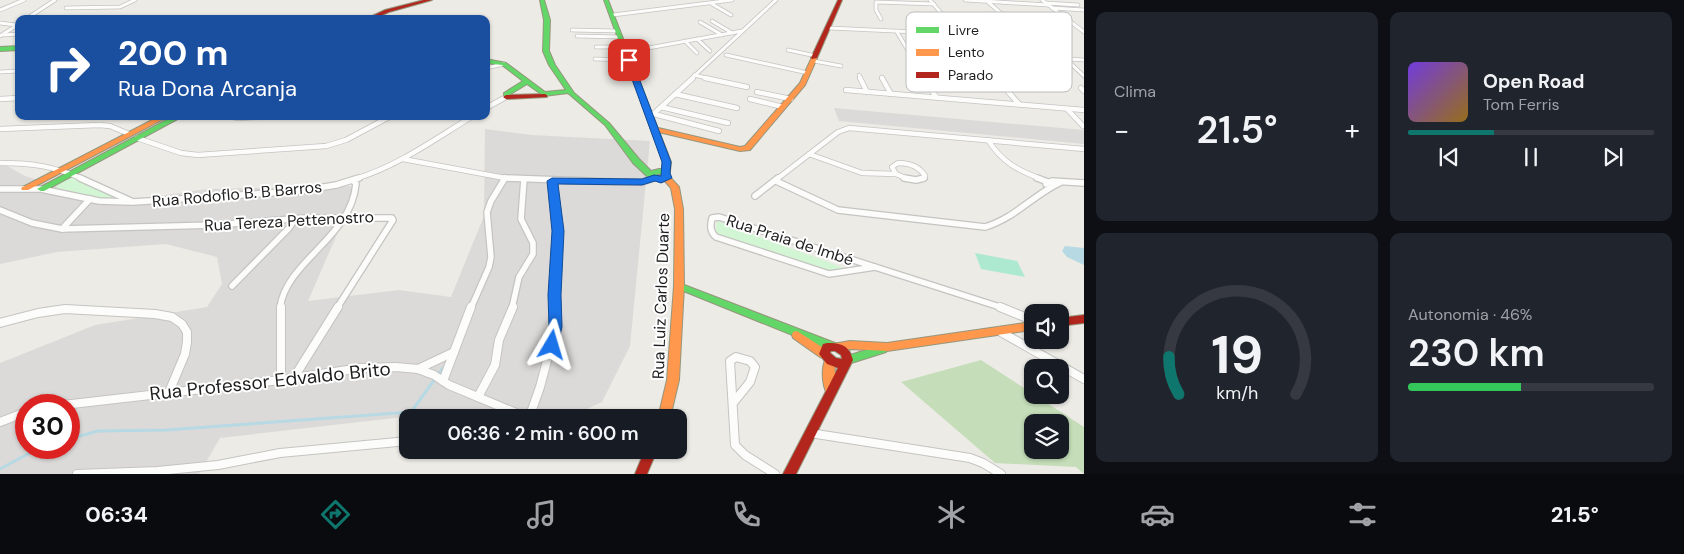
<!DOCTYPE html>
<html lang="pt">
<head>
<meta charset="utf-8">
<style>
  :root { --surface:#171b24; --page:#20242c; --text:#f1f3f6; --muted:#9ea1a6; --line:#363941; --accent:#0f766e }
  body { margin:0; font-family:"DM Sans",sans-serif; background:var(--page); color:var(--text); height:100vh; display:flex; flex-direction:column; font-size:19px; white-space:nowrap }
  * { box-sizing:border-box; margin:0 }
  p { font-size:16px; color:var(--muted) }
  .icon { flex:none; width:28px; height:28px; fill:none; stroke:currentColor; stroke-width:2; stroke-linecap:round; stroke-linejoin:round }
  .map { position:relative; flex:1; overflow:hidden }
  .details { display:flex; flex-direction:column; gap:12px; padding:12px; background:#0d0f14; width:600px }
  .details>* { flex:none }
  .top-card { position:absolute; left:15px; top:15px; width:475px; height:105px; border-radius:10px; box-shadow:0 1px 4px #0004; background:#1a4fa0; color:#fff; overflow:hidden }
  .fabs { position:absolute; left:1024px; top:304px; display:grid; gap:10px }
  .fabs a { display:grid; place-items:center; width:45px; height:45px; border-radius:10px; background:var(--surface); box-shadow:0 1px 4px #0004; font-size:25px }
  .speed { position:absolute; left:15px; top:394px; display:flex; gap:10px; font-size:25px; font-weight:700; text-align:center }
  .speed>* { display:grid; place-content:center; width:65px; height:65px; border-radius:50%; background:var(--surface); box-shadow:0 1px 4px #0004; line-height:1 }
  .speed .limit { border:8px solid #d22; background:#fff; color:#111 }
  .pin { position:absolute; display:grid; place-items:center; width:42px; height:42px; color:#fff; margin:-21px; border-radius:10px; box-shadow:0 2px 8px #0006 }
  .me { position:absolute; width:55px; margin:-28px; rotate:7deg; stroke-linejoin:round; filter:drop-shadow(0 0 4px #0008) }
  .turn { display:flex; align-items:center; gap:18px; height:105px; padding:0 20px; font-size:22px }
  .turn .icon { width:65px; height:65px; stroke-width:2.5 }
  .turn b { display:block; font-size:35px; line-height:42px }
  .big { font-size:38px; font-weight:600; line-height:1.1 }
  .details .tile { flex:1; display:flex; flex-direction:column; justify-content:center; gap:8px; min-width:0; padding:0 18px; border-radius:10px; background:var(--page) }
  .details .dial { align-items:center; gap:0 }
  .dial svg { height:130px; overflow:visible; fill:none; stroke:var(--line); stroke-width:7; stroke-linecap:round; text-anchor:middle }
  .dial text { fill:var(--text); stroke:none }
  .song { display:flex; align-items:center; gap:15px }
  .cover { width:60px; height:60px; border-radius:8px; background:linear-gradient(135deg,hsl(260 70% 55%),hsl(40 70% 35%)) }
  .played { height:5px; border-radius:2px; background:linear-gradient(90deg,var(--accent) 35%,var(--line) 35%) }
  .keys { display:flex; justify-content:space-around; direction:ltr }
  .heat { display:flex; justify-content:space-between; align-items:center; font-size:28px; direction:ltr }
  .charge { height:8px; border-radius:4px; background:linear-gradient(90deg,#34c759 46%,var(--line) 0) }
  .details .tiles { flex:1; display:grid; gap:12px; grid-template-columns:repeat(2,1fr) }
  .trip { position:absolute; left:399px; top:409px; width:288px; height:50px; border-radius:10px; background:var(--surface); box-shadow:0 1px 4px #0004; font-weight:600; line-height:50px; text-align:center }
  .tabs { display:flex; height:80px; justify-content:space-around; align-items:center; background:#090b0e; color:var(--muted) }
  .tabs .icon { width:35px; height:35px }
  .tabs .on { color:var(--accent) }
  .tabs b { font-size:22px; color:var(--text) }
  main { display:flex; flex:1; min-height:0 }
  .map>svg:first-child { display:block }
</style>
</head>
<body>
<main>
<div class="map">
<svg width="1084" height="474" viewBox="0 0 1084 474">
  <rect width="100%" height="100%" fill="#edebe6"/>
  <g fill="#dcdad8" fill-rule="evenodd">
    <path d="M834,108l250,22v14l-245,-23z"/>
    <path d="M485,129l47,6 118,6 -20,205 -28,56 -33,15 -113,1 -26,-4 -210,24 -21,36h-199v-111l95,-38 112,-18 15,-23 -5,-27 -51,-13 -109,8 -57,12v-102l25,14 85,27 97,-14 151,-3 -50,115 91,-11 52,7 33,-81zM26,405h43v43h-43z"/>
  </g>
  <path fill="#c5deb9" fill-rule="evenodd" d="M981,360l103,67v47l-8,-7 -81,-4 -94,-81zM1032,422h28v28h-28z"/>
  <g fill="#d2f6d3">
    <path d="M69,174l49,23 -12,3 -49,-12 -1,-6z"/>
    <path d="M717,221l138,51 -21,3 -110,-37 -8,-7z"/>
  </g>
  <path fill="#ade9d1" d="M975,253l42,8 8,16 -44,-8z"/>
  <path fill="#b6d9e4" d="M1065,246l19,2v17l-17,-8 -5,-6z"/>
  <g fill="none" stroke-linecap="round" stroke-linejoin="round">
    <g stroke="#b6d9e4" stroke-width="3">
      <path d="M69,439l29,-8 68,-1 245,-18 32,-44"/>
      <path d="M0,469l39,-21"/>
    </g>
    <defs>
      <g id="street-far3">
        <path d="M930,0l67,79"/>
        <path d="M965,0l83,5"/>
        <path d="M1042,0l42,32"/>
        <path d="M988,2l64,56"/>
        <path d="M1045,3l33,2"/>
        <path d="M712,4l19,11"/>
        <path d="M66,8l54,-1 15,-7"/>
        <path d="M1052,8l32,2"/>
        <path d="M0,10l24,-10"/>
        <path d="M613,15l119,-15"/>
        <path d="M26,19l29,-19"/>
        <path d="M44,19h33"/>
        <path d="M881,19l-5,-9v-8l58,2"/>
        <path d="M712,21l20,12"/>
        <path d="M700,22l22,13"/>
        <path d="M0,23l16,2"/>
        <path d="M829,28l131,6"/>
        <path d="M572,30l46,1"/>
        <path d="M897,32l28,47"/>
        <path d="M3,35l16,-1"/>
        <path d="M0,36l19,-12"/>
        <path d="M577,36l43,1"/>
        <path d="M697,39l13,12"/>
        <path d="M685,41l12,12"/>
        <path d="M596,47h28"/>
        <path d="M788,50l28,6"/>
        <path d="M626,52l116,-21"/>
        <path d="M977,53l107,7"/>
        <path d="M726,55l82,18"/>
        <path d="M595,59l34,1"/>
        <path d="M1066,59l18,17"/>
        <path d="M814,61l27,5"/>
        <path d="M486,68l18,-4"/>
        <path d="M0,72l19,-1"/>
        <path d="M694,75l17,4"/>
        <path d="M859,75l2,4"/>
        <path d="M882,77l1,2"/>
        <path d="M691,79l85,-79"/>
      </g>
      <g id="street-far2">
        <path d="M705,78l42,9"/>
        <path d="M860,78l7,14"/>
        <path d="M882,78l9,16"/>
        <path d="M924,78l12,19"/>
        <path d="M996,78l23,26"/>
        <path d="M1081,88l3,3"/>
        <path d="M846,90l238,20"/>
        <path d="M757,92l34,7"/>
        <path d="M675,94l62,14"/>
        <path d="M0,99l19,-1"/>
        <path d="M750,99l33,8"/>
        <path d="M661,107l67,16"/>
        <path d="M486,108l20,-11"/>
        <path d="M1067,109l16,17"/>
        <path d="M654,114l65,17"/>
        <path d="M226,116l13,2 38,-2"/>
        <path d="M650,117l43,-39"/>
        <path d="M0,129l99,-4 11,1 19,8"/>
        <path d="M137,138l44,15 17,2 128,-9 20,-6 45,-24"/>
        <path d="M988,140c14,22 29,30 53,39"/>
        <path d="M809,154l53,19 34,1"/>
        <path d="M403,159l102,19 20,1"/>
        <path d="M0,163c32,0 53,3 83,16"/>
        <path d="M355,179c43,-13 80,-40 118,-63"/>
        <path d="M650,179l4,-1"/>
        <path d="M777,179l61,-47 11,-4 235,21"/>
        <path d="M908,179l-12,-5 -4,-7 6,-4c11,0 21,3 27,13l-2,3"/>
      </g>
      <g id="street-far1">
        <path d="M80,178l53,24 167,-11 36,-6 23,-7"/>
        <path d="M505,178l110,4h27l12,-4"/>
        <path d="M904,178l12,2 8,-2"/>
        <path d="M1037,178l11,4"/>
        <path d="M552,181l6,50 -3,77"/>
        <path d="M776,181l62,29 147,17c30,-9 48,-32 76,-45"/>
        <path d="M1046,184l6,-3 32,2"/>
        <path d="M0,189h41l58,12 32,1"/>
        <path d="M755,196l23,-18"/>
        <path d="M0,210l32,13 30,6 153,-4 89,-7h88l1,2 -56,88"/>
        <path d="M719,217l156,50 -46,7 -113,-37c-6,-5 -6,-11 -4,-19z"/>
        <path d="M62,229l28,-30"/>
        <path d="M875,267l128,41"/>
        <path d="M232,286l57,-58 6,-9"/>
        <path d="M280,308c6,-47 71,-70 76,-124l-3,-4"/>
        <path d="M471,308l18,-41 2,-10 -4,-45 4,-11 14,-23"/>
        <path d="M512,308l7,-31 14,-23v-11l-12,-24 3,-40"/>
      </g>
      <g id="street">
        <path d="M281,307v73"/>
        <path d="M1000,307l32,13"/>
        <path d="M0,323l38,-10 27,-4 90,5 17,3 10,7 5,8v10l-2,12 -16,38"/>
        <path d="M999,331l85,48"/>
        <path d="M418,369l36,-17"/>
        <path d="M293,379l45,-72"/>
        <path d="M443,381l28,-74"/>
        <path d="M478,397l17,-32 4,-25 14,-33"/>
        <path d="M733,403l17,-21 5,-15 -5,-6 -14,-4 -6,4 5,84 10,10 30,19"/>
        <path d="M63,405l218,-25 80,-12 35,-1 22,2 16,6 15,10 79,33"/>
        <path d="M529,418l11,-31 16,-60 -1,-20"/>
        <path d="M0,422l26,-10"/>
        <path d="M810,433l160,25 13,5 18,11"/>
        <path d="M77,474l81,-3 60,-6 62,-12 128,-12"/>
      </g>
      <g id="fast">
        <path d="M540,0h4l6,20 -1,31 6,14 19,28 35,30 30,36 12,12 8,-2h3l1,-7 -59,-162h4l63,162 -2,18 -8,2 -11,-3 -17,-16 -28,-38 -37,-32 -24,3 -17,-12 -18,11 -1,3h-4v-5l19,-12 -21,-16 -16,-2v-4l20,4 39,29 21,-2 -17,-25 -6,-14 1,-31zM657,174h4l1,3 -5,-1z"/>
        <path d="M19,46v4l-19,1v-4z"/>
        <path d="M174,116h9l-139,75h-3l-4,-2z"/>
        <path d="M679,283l156,60 1,3 -1,3 -4,1 -4,-1 -151,-61 -2,-2 2,-2z"/>
        <path d="M882,345l4,1 1,3 -1,3 -38,12 -4,-1 -1,-3 1,-3z"/>
      </g>
      <g id="slow">
        <path d="M812,57l5,1 -12,27 -55,65 -10,1 -86,-20 -3,-2 3,-2 86,20 5,-1 55,-63z"/>
        <path d="M160,116h9l-141,74h-6l-1,-2z"/>
        <path d="M663,176h6l10,11 4,22 1,77 -5,94 -9,38h-12l9,-38 7,-94 1,-77 -4,-21 -9,-10z"/>
        <path d="M1032,322v8l-145,21 -37,-2 -13,2 -4,-1 -1,-3 1,-3 17,-3 37,2z"/>
        <path d="M797,331l31,20 1,3 -1,3 -4,1 -4,-1 -27,-19 -1,-3 1,-3z"/>
        <path d="M830,357l4,1 1,3c-2,12 4,25 0,33l-4,2 -4,-2c-5,-10 -6,-26 -1,-36z"/>
      </g>
      <g id="jam">
        <path d="M424,0h8l-43,12 -16,7h-7l19,-9z"/>
        <path d="M838,0h4l-25,58 -5,1 -1,-1z"/>
        <path d="M545,94l2,1v2l-41,2 -3,-2 3,-2z"/>
        <path d="M1084,315v8l-24,3v-8z"/>
        <path d="M827,343c14,0 22,2 26,17l-57,114h-13l55,-106 -11,-4 -8,-10 4,-10zM831,351h4l6,4 1,4 -6,-1 -6,-5z"/>
        <path d="M645,450h12l-10,24h-12z"/>
      </g>
    </defs>
    <use href="#street-far3" stroke="#c5c4c2" stroke-width="4.5"/>
    <use href="#street-far2" stroke="#c5c4c2" stroke-width="6"/>
    <use href="#street-far1" stroke="#c5c4c2" stroke-width="8"/>
    <use href="#street" stroke="#c5c4c2" stroke-width="10"/>
    <use href="#fast" stroke="#95977e" stroke-width="2"/>
    <use href="#slow" stroke="#95977e" stroke-width="2"/>
    <use href="#jam" stroke="#95977e" stroke-width="2"/>
    <use href="#street-far3" stroke="#fcfcfb" stroke-width="3"/>
    <use href="#street-far2" stroke="#fcfcfb" stroke-width="4.5"/>
    <use href="#street-far1" stroke="#fcfcfb" stroke-width="5.5"/>
    <use href="#street" stroke="#fcfcfb" stroke-width="8"/>
    <use href="#fast" fill="#63d668" fill-rule="evenodd"/>
    <use href="#slow" fill="#ff974d" fill-rule="evenodd"/>
    <use href="#jam" fill="#b3261e" fill-rule="evenodd"/>
  </g>
  <path fill="#1a73e8" stroke="#114b97" d="M626,58l6,2 39,102 -1,11 2,5 -11,5 -6,-2 -13,4 -84,-1 6,47 -3,64 1,32 -5,21 -5,2 -4,-2 -2,-3 3,-18 -1,-32 4,-64 -5,-50 5,-3 90,1 12,-4 7,1 1,-14 -37,-102z"/>
  <g text-anchor="middle" dominant-baseline="central" stroke-width="4" stroke-linejoin="round" paint-order="stroke">
    <g font-size="16" fill="#1e1e1e" stroke="#fff">
      <text transform="translate(237 194) rotate(-5)">Rua Rodoflo B. B Barros</text>
      <text transform="translate(289 221) rotate(-3)">Rua Tereza Pettenostro</text>
      <text transform="translate(790 240) rotate(18)">Rua Praia de Imbé</text>
      <text transform="translate(661 296) rotate(-88)">Rua Luiz Carlos Duarte</text>
    </g>
    <g font-size="19" fill="#1e1e1e" stroke="#fff">
      <text transform="translate(270 381) rotate(-6)">Rua Professor Edvaldo Brito</text>
    </g>
  </g>
  <rect x="906" y="12" width="166" height="80" rx="8" fill="#fff" stroke="#bcbcbc" stroke-width="1"/>
  <rect x="916" y="27" width="23" height="6" fill="#63d668"/>
  <rect x="916" y="49" width="23" height="7" fill="#ff974d"/>
  <rect x="916" y="72" width="23" height="6" fill="#b3261e"/>
  <g font-size="14" fill="#1e1e1e">
    <text x="948" y="35">Livre</text>
    <text x="948" y="57">Lento</text>
    <text x="948" y="80">Parado</text>
  </g>
</svg>
<div class="fabs">
<a><svg class="icon" aria-label="sound" viewBox="0 0 24 24"><path d="M4 9h4l5-4v14l-5-4H4zM17 9q2 3 0 6"/></svg></a>
<a><svg class="icon" aria-label="search" viewBox="0 0 24 24"><circle cx="10" cy="10" r="6"/><path d="M15 15l6 6"/></svg></a>
<a><svg class="icon" aria-label="layers" viewBox="0 0 24 24"><path d="M12 4l9 5-9 5-9-5zM3 14l9 5 9-5"/></svg></a>
</div>
<div class="speed"><div class="limit">30</div></div>
<div class="pin" style="left:629px;top:60px;background:#d93025"><svg class="icon" aria-label="arrive" viewBox="0 0 24 24"><path d="M6 21V4h12l-3 4 3 4H6"/></svg></div>
<svg class="me" style="left:552px;top:345px" viewBox="-20 -20 40 40"><path d="M0-17L14 15 0 8-14 15z" fill="#1a73e8" stroke="#fff" stroke-width="4"/></svg>
<div class="trip">06:36 · 2 min · 600 m</div>
<div class="top-card">
<div class="turn"><svg class="icon" aria-label="right" viewBox="0 0 24 24"><path d="M7 20v-9h11M14 6l5 5-5 5"/></svg><div><b>200 m</b>Rua Dona Arcanja</div></div>
</div>
</div>
<section class="details">
<div class="tiles">
<div class="tile"><p>Clima</p>
<div class="heat"><a>−</a><b class="big">21.5°</b><a>+</a></div>
</div>
<div class="tile">
<div class="song"><i class="cover"></i><div><b>Open Road</b><p>Tom Ferris</p></div></div>
<div class="played"></div>
<div class="keys"><svg class="icon" aria-label="previous" viewBox="0 0 24 24"><path d="M18 5L8 12l10 7zM5 5v14"/></svg><svg class="icon" aria-label="pause" viewBox="0 0 24 24"><path d="M8 5v14M16 5v14"/></svg><svg class="icon" aria-label="next" viewBox="0 0 24 24"><path d="M6 5l10 7-10 7zM19 5v14"/></svg></div>
</div>
<div class="tile dial"><svg viewBox="0 0 100 80">
<path d="M14 69A42 42 0 1 1 86 69"/>
<path d="M14 69A42 42 0 0 1 8 46" stroke="#0f766e"/>
<text x="50" y="56" font-size="32" font-weight="700">19</text>
<text x="50" y="72" font-size="11">km/h</text>
</svg></div>
<div class="tile"><p>Autonomia · 46%</p><b class="big">230 km</b><div class="charge"></div></div>
</div>
</section>
</main>
<nav class="tabs">
<b>06:34</b>
<svg class="icon on" aria-label="directions" viewBox="0 0 24 24"><path d="M12 3l9 9-9 9-9-9zM9 14v-3h6M13 9l2 2-2 2"/></svg>
<svg class="icon" aria-label="music" viewBox="0 0 24 24"><path d="M9 18V5l10-2v13"/><circle cx="6" cy="18" r="3"/><circle cx="16" cy="16" r="3"/></svg>
<svg class="icon" aria-label="phone" viewBox="0 0 24 24"><path d="M5 4h4l2 5-3 2q2 4 5 5l2-3 5 2v4C11 20 4 13 5 4z"/></svg>
<svg class="icon" aria-label="climate" viewBox="0 0 24 24"><path d="M12 3v18M4 7l16 10M4 17L20 7"/></svg>
<svg class="icon" aria-label="car" viewBox="0 0 24 24"><path d="M5 17H2v-5l4-1 3-4h7l3 4 3 1v5h-3M9 17h6M6 11h13"/><circle cx="7" cy="17" r="2"/><circle cx="17" cy="17" r="2"/></svg>
<svg class="icon" aria-label="filters" viewBox="0 0 24 24"><path d="M4 7h16M4 17h16"/><circle cx="9" cy="7" r="2"/><circle cx="15" cy="17" r="2"/></svg>
<b>21.5°</b>
</nav>
</body>
</html>
